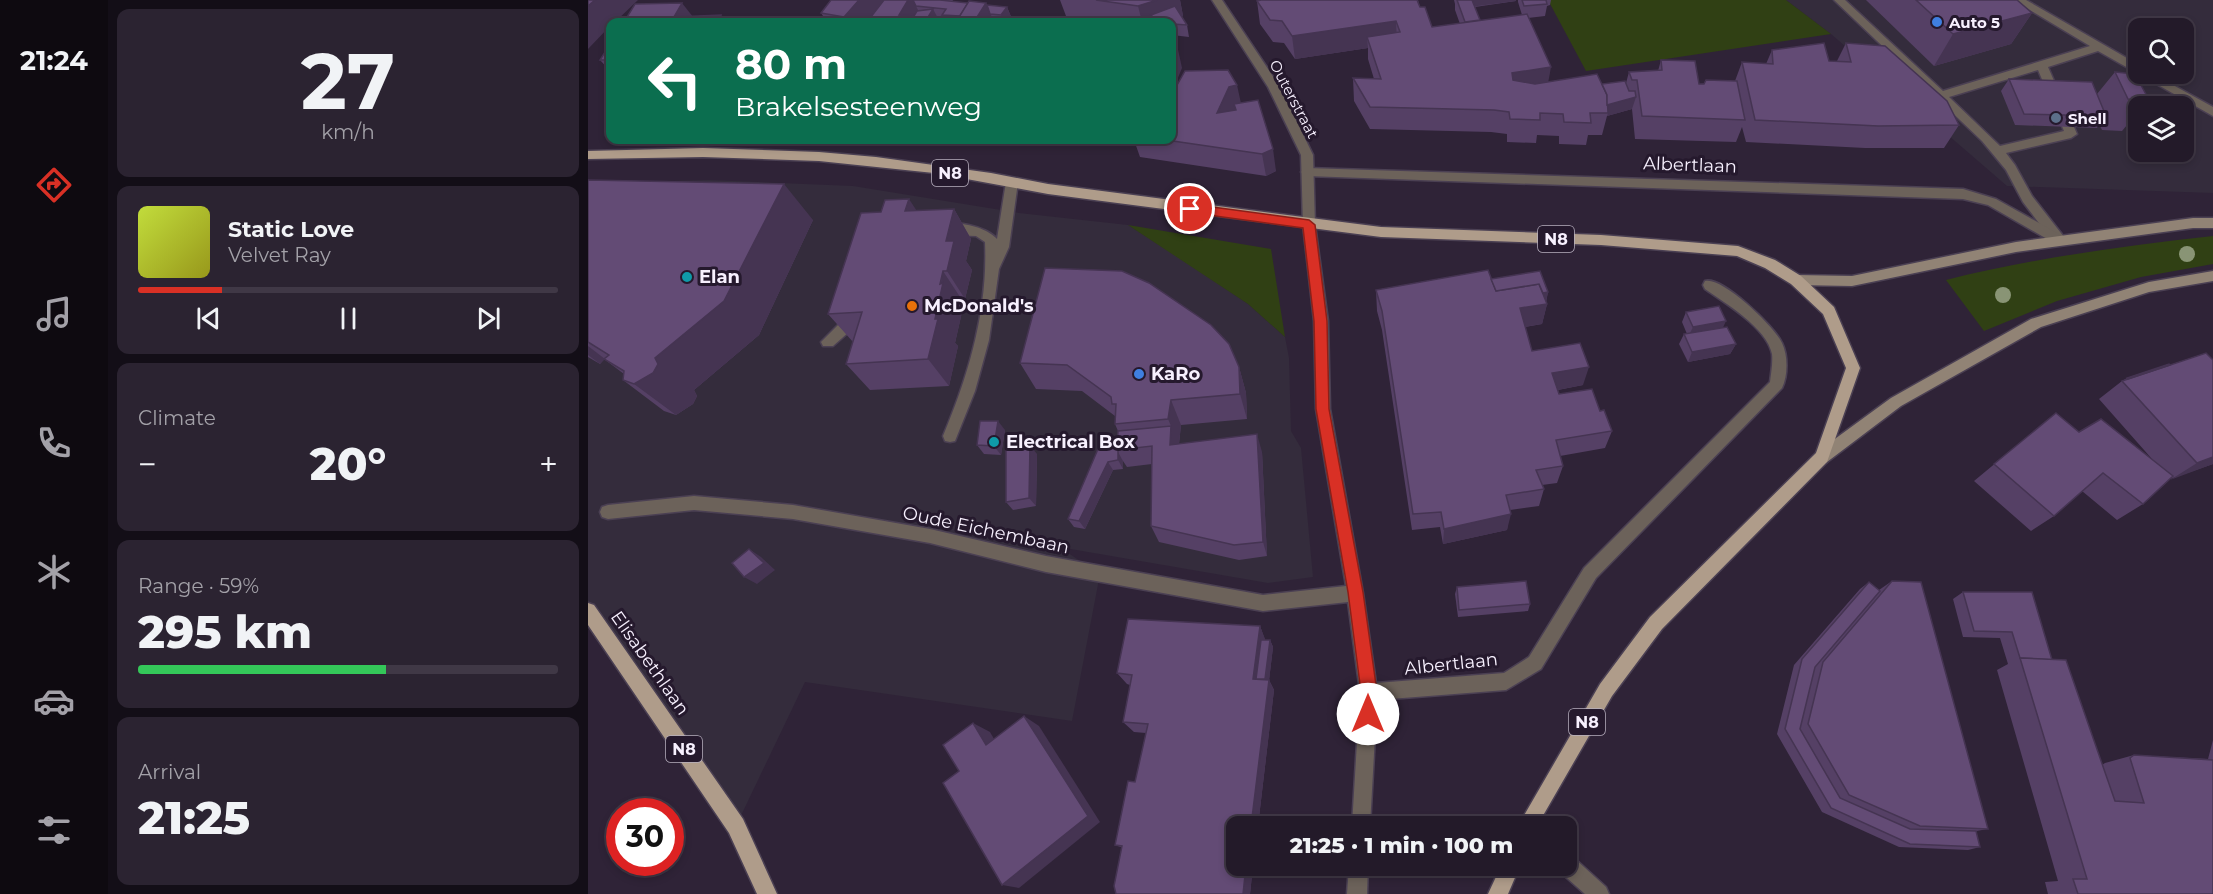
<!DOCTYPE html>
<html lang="en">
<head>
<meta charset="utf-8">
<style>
  :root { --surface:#231a29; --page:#2b2331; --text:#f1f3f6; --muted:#a3a1a8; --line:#403846; --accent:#d93025 }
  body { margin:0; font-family:Montserrat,sans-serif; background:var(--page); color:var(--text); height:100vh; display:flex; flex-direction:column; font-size:22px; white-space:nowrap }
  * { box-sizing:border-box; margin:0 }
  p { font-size:20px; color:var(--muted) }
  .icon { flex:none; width:33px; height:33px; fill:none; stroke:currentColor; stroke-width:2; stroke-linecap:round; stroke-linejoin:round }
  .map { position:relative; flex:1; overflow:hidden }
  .drawer { display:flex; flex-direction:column; gap:9px; padding:9px; background:#130e17; width:480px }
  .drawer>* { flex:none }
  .guide { position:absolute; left:18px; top:18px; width:570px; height:126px; border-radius:12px; box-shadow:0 3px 9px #0003,0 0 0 2px var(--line); background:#0b6e4f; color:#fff; overflow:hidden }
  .fabs { position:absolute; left:1540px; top:18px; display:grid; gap:12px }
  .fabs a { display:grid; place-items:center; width:66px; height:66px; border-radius:12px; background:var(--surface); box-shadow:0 3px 9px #0003,0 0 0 2px var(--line); font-size:30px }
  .speed { position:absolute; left:18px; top:798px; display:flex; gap:12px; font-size:30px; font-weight:700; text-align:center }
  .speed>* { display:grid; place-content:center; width:78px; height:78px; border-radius:50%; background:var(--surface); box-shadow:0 3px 9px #0003,0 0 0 2px var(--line); line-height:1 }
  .speed .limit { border:9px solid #d22; background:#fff; color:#111 }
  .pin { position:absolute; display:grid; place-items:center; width:51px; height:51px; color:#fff; margin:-26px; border:3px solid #fff; border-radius:50%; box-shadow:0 2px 6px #0007 }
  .me { position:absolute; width:66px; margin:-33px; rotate:0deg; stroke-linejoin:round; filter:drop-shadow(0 0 4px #0008) }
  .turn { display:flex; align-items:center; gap:21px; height:126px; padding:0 30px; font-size:27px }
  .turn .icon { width:78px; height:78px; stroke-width:2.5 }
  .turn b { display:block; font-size:42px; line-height:51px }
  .big { font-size:45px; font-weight:800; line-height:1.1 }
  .drawer .tile { flex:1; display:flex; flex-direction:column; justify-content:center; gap:9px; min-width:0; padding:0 21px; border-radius:12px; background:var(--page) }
  .drawer .dial { align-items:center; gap:0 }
  .dial b { font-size:78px; line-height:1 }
  .song { display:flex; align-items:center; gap:18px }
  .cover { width:72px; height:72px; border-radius:9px; background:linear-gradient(135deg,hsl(70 70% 55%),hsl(60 70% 35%)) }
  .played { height:6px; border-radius:3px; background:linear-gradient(90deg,var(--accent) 20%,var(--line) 20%) }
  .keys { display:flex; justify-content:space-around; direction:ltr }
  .heat { display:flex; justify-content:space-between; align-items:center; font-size:33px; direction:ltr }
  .charge { height:9px; border-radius:4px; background:linear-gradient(90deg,#34c759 59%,var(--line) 0) }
  .trip { position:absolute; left:638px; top:816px; width:351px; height:60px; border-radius:12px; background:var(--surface); box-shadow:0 3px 9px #0003,0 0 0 2px var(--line); font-weight:800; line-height:60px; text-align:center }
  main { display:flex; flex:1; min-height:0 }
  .menu { display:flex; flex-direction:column; width:108px; justify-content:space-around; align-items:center; background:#0e0a10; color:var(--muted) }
  .menu .icon { width:42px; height:42px }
  .menu .on { color:var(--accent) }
  .menu b { font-size:27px; color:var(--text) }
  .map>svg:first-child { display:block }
</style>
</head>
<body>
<main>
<nav class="menu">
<b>21:24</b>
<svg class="icon on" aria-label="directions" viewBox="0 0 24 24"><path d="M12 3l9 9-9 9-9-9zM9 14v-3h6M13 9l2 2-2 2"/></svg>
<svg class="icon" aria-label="music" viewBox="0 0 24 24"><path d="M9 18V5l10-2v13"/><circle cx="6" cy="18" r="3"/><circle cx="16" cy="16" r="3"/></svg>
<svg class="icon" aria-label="phone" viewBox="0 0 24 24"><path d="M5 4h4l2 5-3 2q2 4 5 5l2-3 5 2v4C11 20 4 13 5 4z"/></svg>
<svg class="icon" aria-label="climate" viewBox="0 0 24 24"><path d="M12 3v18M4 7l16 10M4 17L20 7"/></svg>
<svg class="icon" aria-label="car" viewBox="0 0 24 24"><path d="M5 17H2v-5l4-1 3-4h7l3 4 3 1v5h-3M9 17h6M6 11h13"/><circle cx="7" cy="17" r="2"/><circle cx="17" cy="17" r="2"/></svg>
<svg class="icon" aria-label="filters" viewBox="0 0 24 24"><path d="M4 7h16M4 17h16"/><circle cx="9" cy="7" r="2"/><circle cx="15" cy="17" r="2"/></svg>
</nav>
<section class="drawer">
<div class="tile dial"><b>27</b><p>km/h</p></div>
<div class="tile">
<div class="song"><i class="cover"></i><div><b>Static Love</b><p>Velvet Ray</p></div></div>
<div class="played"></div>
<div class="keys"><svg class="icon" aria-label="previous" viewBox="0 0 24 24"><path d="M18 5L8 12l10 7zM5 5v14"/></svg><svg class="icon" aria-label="pause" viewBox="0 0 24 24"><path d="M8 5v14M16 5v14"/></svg><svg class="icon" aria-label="next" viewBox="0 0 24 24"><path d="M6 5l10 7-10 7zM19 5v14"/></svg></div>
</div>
<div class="tile"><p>Climate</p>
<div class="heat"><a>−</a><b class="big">20°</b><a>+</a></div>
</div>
<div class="tile"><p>Range · 59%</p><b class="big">295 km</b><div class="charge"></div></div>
<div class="tile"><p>Arrival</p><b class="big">21:25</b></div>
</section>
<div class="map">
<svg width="1625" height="894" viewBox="0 0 1625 894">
  <rect width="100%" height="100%" fill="#2f2337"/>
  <g fill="#342c3c" fill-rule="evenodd">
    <path d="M1198,0h427v193l-206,-7 -176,-152zM1551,28h45v46h-45zM1551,106h45v46h-45z"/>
    <path d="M121,180l144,6 166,27 109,12 56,36 64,43 37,33 4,21 2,73 10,17 12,129 -45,6 -209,-36 41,27 -28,147 -267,-39 -69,144 -148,-215v-428z"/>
  </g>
  <g fill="#304014">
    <path d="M960,0h238l45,34 -245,37z"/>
    <path d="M540,225l143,24 14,88 -37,-33z"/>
    <path d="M1625,236v28l-72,13 -84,24 -73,30 -38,-51c88,-22 177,-34 267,-44z"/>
  </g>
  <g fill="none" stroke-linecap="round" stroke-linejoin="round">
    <defs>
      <g id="service">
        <path d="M1246,0h11l98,91 147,-45 -77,-46h13l113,65v9h14l60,33v9l-115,-65 -50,16 29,67 -6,4 -65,15 9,12 17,31 32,41 1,3 -1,3h-10l-31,-41 -17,-32 -24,-29zM1450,70l26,61 -64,15 -51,-49z"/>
        <path d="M424,178l6,4 -9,65 -10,22 -10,71 -14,51 -20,50 -5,1 -5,-1 -2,-5c26,-62 45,-126 42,-194l-9,-6 -28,-1 -6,-5c10,-13 45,-3 55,9l9,-57z"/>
        <path d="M262,307l7,5 -7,19 -17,15h-10l-2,-4 18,-18 6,-16z"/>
      </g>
      <g id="minor">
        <path d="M719,168l656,21 33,10 68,38 1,3 -6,5 -5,-2 -66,-38 -25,-6 -656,-23 -6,-4z"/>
        <path d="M721,220l6,5 13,96 2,88 33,184 13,90 128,-10 25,-16 55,-89 186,-186c1,-9 3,-19 2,-28 -5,-26 -47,-51 -67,-65l-2,-4 2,-4c17,-5 70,46 77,62 6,12 6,33 0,45l-186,190 -55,91 -35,21 -129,10 -7,126h-18l8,-134 -12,-90 -85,9 -217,-39 -116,-29 -137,-24 -99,-9 -86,9 -6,-2 -2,-5 2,-5 6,-2 86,-9 99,9 137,24 116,27 217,39 83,-9 -30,-177 -2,-88 -11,-96z"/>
        <path d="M978,854l7,3 33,30 3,7h-24l-26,-23 -2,-5h9z"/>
        <path d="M761,866h19l-1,28h-20z"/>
      </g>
      <path id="tertiary" d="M624,0h10l58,87 33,68 2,70 -1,3h-10l-1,-3 -2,-70 -33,-68z"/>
      <g id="secondary">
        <path d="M1605,218h20v10h-20l-177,24 -164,34 -56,-1 -7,-5 7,-5 56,1 164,-34z"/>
        <path d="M1625,271v10l-64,11 -108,35 -140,79 -74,56 -5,2 -5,-2 -3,-5 3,-5 74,-54 140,-79 118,-37z"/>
      </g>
      <g id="primary">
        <path d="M115,148l116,4 57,5 115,16 57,11 333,43 220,8 137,11 37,14 26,16 33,31 26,61 -33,94 -165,167 -50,67 -75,130h-19l82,-142 50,-67 166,-164 30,-85 -23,-54 -32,-30 -26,-16 -28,-12 -136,-11 -220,-8 -333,-43 -114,-21 -115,-12 -116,-4 -115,2v-8z"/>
        <path d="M0,603l6,2 149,214 34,75h-20l-28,-61 -141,-208z"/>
        <path d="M913,866h19l-12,28h-20z"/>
      </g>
    </defs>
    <use href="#service" stroke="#4b4053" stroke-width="3"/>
    <use href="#minor" stroke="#4b4053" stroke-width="3"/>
    <use href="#tertiary" stroke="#4b4053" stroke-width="3"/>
    <use href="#secondary" stroke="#4b4053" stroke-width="3"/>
    <use href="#primary" stroke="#4b4053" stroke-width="3"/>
    <use href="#service" fill="#6c625a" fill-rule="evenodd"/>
    <use href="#minor" fill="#6c625a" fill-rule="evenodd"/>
    <use href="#tertiary" fill="#6c625a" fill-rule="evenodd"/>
    <use href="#secondary" fill="#918375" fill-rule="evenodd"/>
    <use href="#primary" fill="#af9c8a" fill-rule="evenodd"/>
  </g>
  <g fill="#899475">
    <circle cx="1599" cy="254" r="8"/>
    <circle cx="1415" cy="295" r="8"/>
  </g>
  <g fill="#554065">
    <path d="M243,0h122l-1,2 16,1h18l1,2 20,2 5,12 -2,3h-183l-6,-9z"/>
    <path d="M472,0h120l3,16 -2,1 6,8 2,12 -17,-2v-13h-72l-1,-3 -33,-3z"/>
    <path d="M673,0h157l2,7 12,20 28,-3 -5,-14v-6l-1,-4h62v1l-41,6 5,14 42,-6 -4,-13v-2h33l-1,5 -3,1 -2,10 -17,2 20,64 54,2 24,-1 3,-11 29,-1 3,-11 38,24 36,-3 7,-19 24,2 6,-14 57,11h8l9,-18 113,82 -15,23h-79l-119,-6 -4,-15 -6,15 -101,-3 -3,-30 -25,7 -5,19h-14l-2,10 -27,-1v-8l-22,-1 -1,8 -29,-1v-8l-16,-2 -121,-3 -16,-28 -1,-23 21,1 -6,-20v-11l-73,11 -11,-16 -11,-1 -13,-18 -3,-23z"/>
    <path d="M1278,0h151l15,13 -21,31 -77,22z"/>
    <path d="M22,44v27l-10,-11z"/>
    <path d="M1527,72l34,28 -6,6h-4v5l-17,20 -20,-1 -3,-6 -2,4 -82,-3 -14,-34 8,-12 88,15z"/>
    <path d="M653,103l35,68 -10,5 -126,-19 -6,-17h38z"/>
    <path d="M0,180l225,40 -54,115 -65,55 3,6 -4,8 -17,11 -12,-4 -41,-31 1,-6 -20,-15 -4,5 -12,-7z"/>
    <path d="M366,209l17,30 -5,22 6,9 -7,29 -3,1 -2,9 2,3 -7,31 3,3 -9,40 -79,4 -24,-26 7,-22 -25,-28 53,-102z"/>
    <path d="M788,290l172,2 -2,10 1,2 -5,20 -17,3 7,24 51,34 -25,5 1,4 41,17 12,20 -7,17 -45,8 3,10 -6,17 -15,2 2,4 -5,17 -29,4 -3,20 -64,14 -3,-17 -28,3 -30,-200 -5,-19z"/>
    <path d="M1098,312l37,16 13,16 -6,10 -42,8 -9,-18 5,-10h3l-5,-12z"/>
    <path d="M1625,360v104l-43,15 -27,25 -26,16 -35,-29 -28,25 -23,15 -57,-50 82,-68 23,19 73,27 -53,-60 23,-18 5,-3 43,-13z"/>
    <path d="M432,363l219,4 7,26 1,26 -66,6 -2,19 83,8 5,104 -28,4 -80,-18 -8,-16 1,-62 -25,3 -4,-6v8l-10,1 -28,59 -11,-2 -6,-8 50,-79v-9l-3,-7v-8l-33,-25 -46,-2z"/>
    <path d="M417,430l-4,25 -17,-1 -7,-9z"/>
    <path d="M449,454l-1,52 -23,4 -7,-8z"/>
    <path d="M1304,581l96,248 -12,2 4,16 -12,3 -69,-3 -77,-35 -45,-78 17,-69 66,-76 9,-7 10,8z"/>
    <path d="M869,587l73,17 -2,7 -70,6 -3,-23z"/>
    <path d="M1375,592l89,68 50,105 3,-2 29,-8 74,4 5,-19v154h-165l-3,-12 13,-1 -61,-211 11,-6 -8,-26 -37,-1 -10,-38z"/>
    <path d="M672,626l5,14h5l3,7 -4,33 5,10 -16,136h-22v40h17l-3,28 -135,-49 20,-63 11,-49 -12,-1 -11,-10 7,-37 -3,-1 -10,-11z"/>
  </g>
  <g fill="#453452">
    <path d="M7,0h43l-23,22h-5v4l-22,23v-43z"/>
    <path d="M271,0h33l-20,22h-24l-4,-5z"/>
    <path d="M320,0h5l9,18 -23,-3z"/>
    <path d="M569,0h23l3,16 -19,6 -13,-7 2,7h-11l-4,-16z"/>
    <path d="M882,0h46v1l-46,6z"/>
    <path d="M94,3l15,19 -23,-5z"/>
    <path d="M398,3l8,19h-21z"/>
    <path d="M419,7l5,12 -2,3h-6l-3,-7z"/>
    <path d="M345,9l7,13 -13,-3z"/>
    <path d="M1444,13l-21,31 -77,22 19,-32z"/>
    <path d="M133,15l6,7 -9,-1z"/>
    <path d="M808,21l1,23 -30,-7 1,11 -73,11 -3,-23z"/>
    <path d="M589,45l5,23 -10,24v-35z"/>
    <path d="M963,67l-4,22 -38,6 3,-22z"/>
    <path d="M649,85l5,23 -8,2 -12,25 -5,-22 12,-26z"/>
    <path d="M1048,97l-4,12 -25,7 1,-3 -4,-7z"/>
    <path d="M685,149l3,22 -10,5 -4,-22z"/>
    <path d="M196,184l29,36 -54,115 -65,55 3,6 -4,8 -17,11 -42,-31z"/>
    <path d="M321,199l19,29 -23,-17z"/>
    <path d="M366,209l17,30 -5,22 6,9 -7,29 -18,-28 -1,-30z"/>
    <path d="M355,271l19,29 -2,9 2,3 -7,31 3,3 -9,40 -21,-27z"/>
    <path d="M960,292l-2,10 -52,-1z"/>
    <path d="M959,304l-5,20 -25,4 3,-20z"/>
    <path d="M1138,321l-5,11 -33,5 5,-10z"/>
    <path d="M1148,344l-6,10 -42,8 4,-10z"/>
    <path d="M0,346l17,13 -5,5 -12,-9z"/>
    <path d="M651,367l7,26 1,26 -7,-25z"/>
    <path d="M1001,367l-6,18 -36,7 5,-19z"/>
    <path d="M583,400l10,25 -4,37 -7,-17 1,-19 -3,-7z"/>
    <path d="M410,421l7,9 -4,25 -7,-9z"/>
    <path d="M669,434l5,18 5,104 -4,-14z"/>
    <path d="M442,445l7,9 -1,52 -7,-8z"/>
    <path d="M530,452l5,9v8l-5,-9z"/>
    <path d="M1625,457v7l-43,16 27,-17z"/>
    <path d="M520,462l5,8 -28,59 -6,-8z"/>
    <path d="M923,514l-4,16 -64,14 1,-15z"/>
    <path d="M161,549l12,8 14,13 -18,14 -13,-7z"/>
    <path d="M672,626l5,13 -6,45 -6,-5z"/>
    <path d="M682,640l3,7 -5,43 -3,-6z"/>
    <path d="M681,680l5,10 -16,136h-7z"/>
    <path d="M436,716l15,10 61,96 -81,66 -17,-3z"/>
    <path d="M385,723l17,9 12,21 -16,-8z"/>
    <path d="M658,866h7l-3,28h-7z"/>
  </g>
  <g fill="#634b75" stroke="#453452" stroke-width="1.5">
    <path d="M0,0h7l-7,6z"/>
    <path d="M243,0h28l-15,17 -23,-4z"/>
    <path d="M296,0h24l-9,15 15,1 3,-5 16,-2 -6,10 29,3h-89z"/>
    <path d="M325,0h27l28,3 -8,13 -18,-1 4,-6 -30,-3z"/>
    <path d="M508,0h61l-19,6z"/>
    <path d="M673,0h156l3,7h5l7,20 95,-13 24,53 -39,6 1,7 22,4 62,-10 10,21 1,18h-18l1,10 -27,-1 -1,-8 -23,-1v7l-30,-1 -1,-7 -15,-2 -124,-3 -17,-29 28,1 -14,-42 33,-5 -4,-11 -104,15 -10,-15 -12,-1 -13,-19z"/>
    <path d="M869,0h15l8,20 -15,2z"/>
    <path d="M934,0h24l1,4 -23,2z"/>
    <path d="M1328,0h101l15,13 -79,21z"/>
    <path d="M381,1l17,2 -12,19h-18z"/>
    <path d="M94,3l-8,14 47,-2 -3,6h10l-1,1h-103l11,-18z"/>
    <path d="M399,5l20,2 -6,8 -11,-1z"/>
    <path d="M587,6l12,19 -15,-1v-2h-15l-6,-7z"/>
    <path d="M455,18l29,3v1h-32z"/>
    <path d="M1236,43l5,18 22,1 -5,-19 39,3 62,55 12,24 -81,1 -123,-6 -13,-58 31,2 -1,-14z"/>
    <path d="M22,44v16h-10z"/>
    <path d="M584,44l5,1 -5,12z"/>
    <path d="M1073,60l34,1 4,23h5l2,-4 31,1 8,39 -103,-4 -5,-36h-5l-3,-8 33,-2z"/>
    <path d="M640,70l9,15 -8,2 -12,26 19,-3 -2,-6 24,-4 15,49 -11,5 -96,-14h6v-46l13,-23z"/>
    <path d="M1527,72l20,2 14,26 -21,-1z"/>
    <path d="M1421,79l83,3 14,34 -82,-2z"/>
    <path d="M1037,81l4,10h6l1,6 -29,8v-10l-5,-11z"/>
    <path d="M0,180l196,4 -60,117 -69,57 3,6 -5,9 -19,11 -11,-4 1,-9 -20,-12 5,-4 -21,-13z"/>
    <path d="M321,199l-4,12 49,-2 -8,32h8l-7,30h-4l-3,13 3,-1 -8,36h3l-10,40 -82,5 16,-52 -34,2 33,-101 20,-1 4,-12z"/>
    <path d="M457,268l77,3 27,12 62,42 18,19 10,23 1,27 -69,6 -3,19 -53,5 1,-20h-4l-1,-7 -44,-32 -47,-2z"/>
    <path d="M900,270l8,21 43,-7 8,20 -27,4 12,43 48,-8 9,24 -37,6 7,21 33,-5 8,22 4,-1 8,21 -56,9 7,26 -27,4 8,19 -38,6 5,19 -67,15 -3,-17 -28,2 -31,-203 -6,-21z"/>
    <path d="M952,271l8,21 -5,1 -4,-9 -43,7 -5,-12z"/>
    <path d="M1131,306l7,15 -33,6 -7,-15z"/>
    <path d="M1139,327l9,17 -44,8 -8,-18z"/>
    <path d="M1618,353l7,7v97l-16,6 -75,-82z"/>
    <path d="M1581,364l1,1 -42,14 -1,-1z"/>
    <path d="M1468,413l23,19 22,-13 72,57 -30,28 -40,-31 -49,43 -60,-52z"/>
    <path d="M392,421h18l-4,25 -17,-1z"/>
    <path d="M583,426l-1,19 87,-11 6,108 -29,3 -83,-19 1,-80 -35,4 1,-19z"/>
    <path d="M530,440v20l-10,2 -29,59 -11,-2 33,-77z"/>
    <path d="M442,445l-1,53 -23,4v-53z"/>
    <path d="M161,549l15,14 -20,14 -12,-14z"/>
    <path d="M938,581l4,23 -71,6 -2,-23z"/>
    <path d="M1304,581l29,1 67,247 -68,-3 -71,-31 -41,-71 15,-62z"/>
    <path d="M1281,582l11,9 -65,76 -15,62 40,69 70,31 66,2 4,16 -70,-3 -79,-36 -46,-79 17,-70z"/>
    <path d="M1375,592h69l20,68 -32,-2 -8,-26 -38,-1z"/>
    <path d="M540,619l132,7 -7,53 16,1 -18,146h-15v40h10l-3,28h-127l-2,-8 8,-40 -7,-1 13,-64 7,1 13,-58 -25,-2 9,-47 -15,-2z"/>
    <path d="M673,640h9l-5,39h-9z"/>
    <path d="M1432,658l46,2 49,141 29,2 -14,-45 4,-3 79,5v134h-135l-5,-15h14z"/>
    <path d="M436,716l64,100 -86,69 -59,-102 16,-12 -16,-26 30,-22 13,22z"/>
  </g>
  <path fill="#d93025" stroke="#8d1f18" stroke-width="1.5" d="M602,204l119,16 6,5 12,96 2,88 34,183 14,100 -3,28 -6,2 -6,-2 -2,-6 1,-22 -13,-100 -32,-183 -2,-88 -11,-93 -117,-16 -2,-3z"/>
  <g fill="#3f7fe0" stroke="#25192d" stroke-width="2">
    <circle cx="1349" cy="22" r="6"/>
    <circle cx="551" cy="374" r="6"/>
  </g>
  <circle fill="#5c6f8a" stroke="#25192d" stroke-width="2" cx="1468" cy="118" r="6"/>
  <g fill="#0f9aa8" stroke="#25192d" stroke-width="2">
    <circle cx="99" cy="277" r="6"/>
    <circle cx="406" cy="442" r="6"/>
  </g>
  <circle fill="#e8710a" stroke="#25192d" stroke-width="2" cx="324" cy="306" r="6"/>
  <g text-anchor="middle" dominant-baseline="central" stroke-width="6" stroke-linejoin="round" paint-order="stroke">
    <g font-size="15" font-weight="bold" fill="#f7f0fe" stroke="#25192d" text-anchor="start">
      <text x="1361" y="22">Auto 5</text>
      <text x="1480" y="118">Shell</text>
    </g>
    <g font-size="15" fill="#f7f0fe" stroke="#25192d">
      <text transform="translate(706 99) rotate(62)">Outerstraat</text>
    </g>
    <g fill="#25192d" stroke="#b8b0bf" stroke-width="1.5">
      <rect x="344" y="160" width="36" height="26" rx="4.5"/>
      <rect x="950" y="226" width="36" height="26" rx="4.5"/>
      <rect x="981" y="709" width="36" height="26" rx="4.5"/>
      <rect x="78" y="736" width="36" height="26" rx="4.5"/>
    </g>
    <g font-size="16" font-weight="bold" fill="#f7f0fe">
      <text x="362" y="173">N8</text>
      <text x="968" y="239">N8</text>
      <text x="999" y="722">N8</text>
      <text x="96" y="749">N8</text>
    </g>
    <g font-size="18" fill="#f7f0fe" stroke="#25192d">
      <text transform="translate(1102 165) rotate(2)">Albertlaan</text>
      <text transform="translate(398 530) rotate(12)">Oude Eichembaan</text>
      <text transform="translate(62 663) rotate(55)">Elisabethlaan</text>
      <text transform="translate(863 664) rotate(-6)">Albertlaan</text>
    </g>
    <g font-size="18" font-weight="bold" fill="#f7f0fe" stroke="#25192d" text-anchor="start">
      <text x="111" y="277">Elan</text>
      <text x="336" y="306">McDonald's</text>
      <text x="563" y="374">KaRo</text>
      <text x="418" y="442">Electrical Box</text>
    </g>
  </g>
</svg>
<div class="fabs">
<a><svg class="icon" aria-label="search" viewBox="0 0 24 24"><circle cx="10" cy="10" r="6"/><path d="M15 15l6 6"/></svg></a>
<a><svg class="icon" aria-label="layers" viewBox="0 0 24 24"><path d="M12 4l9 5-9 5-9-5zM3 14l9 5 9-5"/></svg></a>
</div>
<div class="speed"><div class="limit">30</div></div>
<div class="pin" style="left:602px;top:209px;background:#d93025"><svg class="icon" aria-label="arrive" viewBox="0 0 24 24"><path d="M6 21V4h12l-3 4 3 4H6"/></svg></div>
<svg class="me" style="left:780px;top:714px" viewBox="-20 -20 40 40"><circle r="19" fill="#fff"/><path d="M0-13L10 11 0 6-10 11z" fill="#d93025"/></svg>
<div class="trip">21:25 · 1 min · 100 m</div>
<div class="guide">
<div class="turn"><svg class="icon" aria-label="left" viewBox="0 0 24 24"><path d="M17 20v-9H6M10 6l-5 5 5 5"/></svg><div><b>80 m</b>Brakelsesteenweg</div></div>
</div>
</div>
</main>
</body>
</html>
